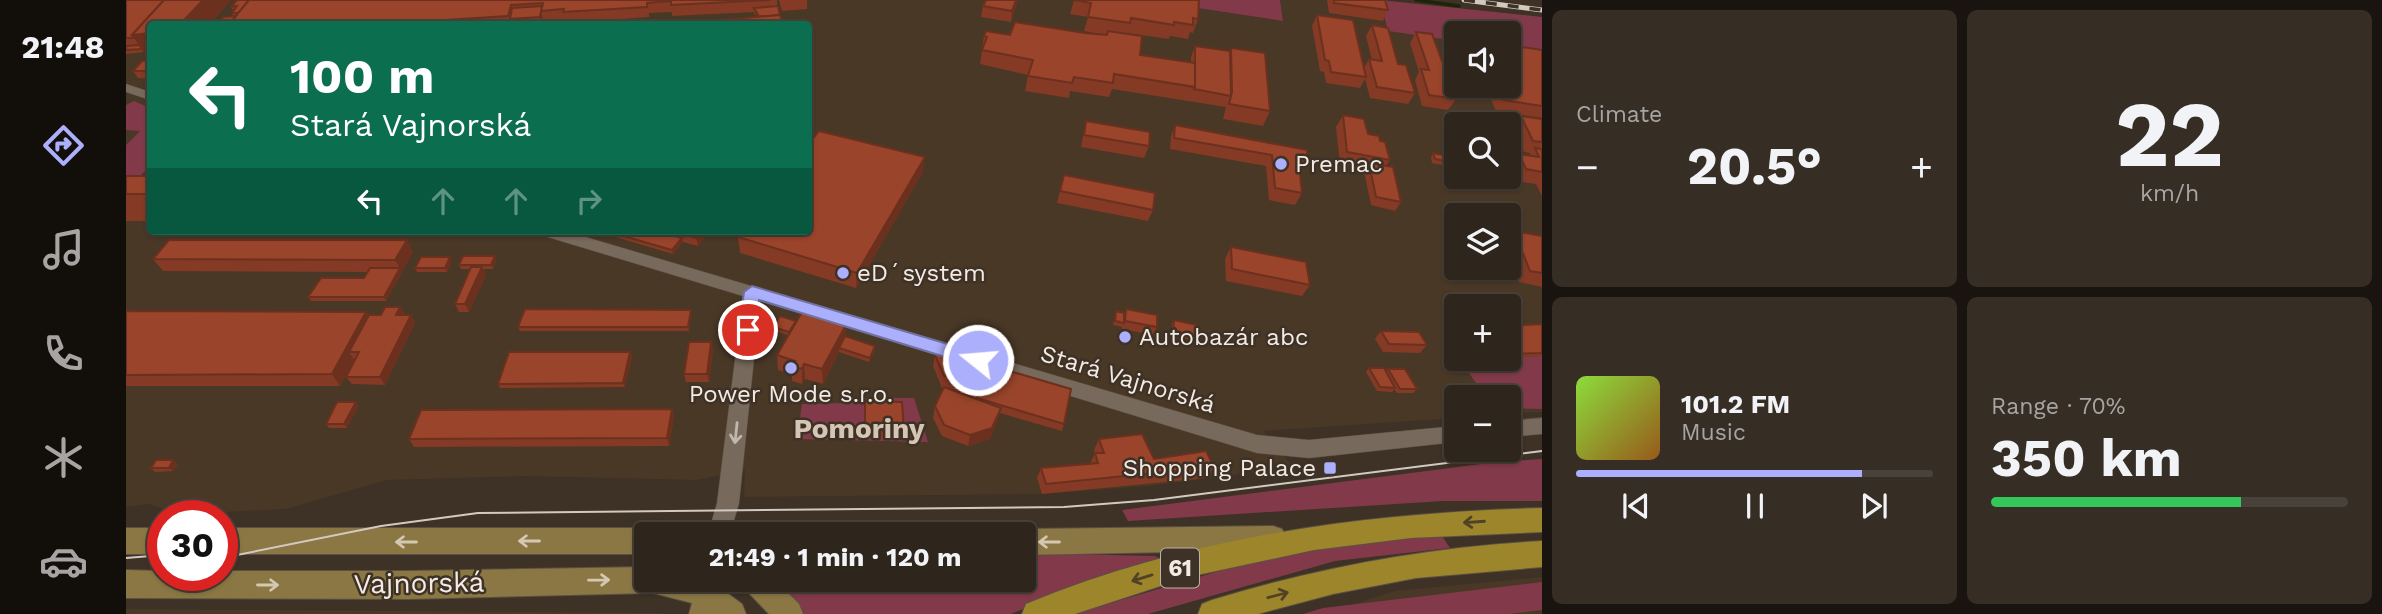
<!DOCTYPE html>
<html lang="en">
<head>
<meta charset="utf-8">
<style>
  :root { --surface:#2e251c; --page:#362d25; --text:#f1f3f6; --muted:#a7a5a3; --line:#49423b; --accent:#acaffb }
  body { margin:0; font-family:"Work Sans",sans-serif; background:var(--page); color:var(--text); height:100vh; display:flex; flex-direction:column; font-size:26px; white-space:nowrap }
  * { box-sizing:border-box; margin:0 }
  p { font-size:23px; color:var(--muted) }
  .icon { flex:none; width:38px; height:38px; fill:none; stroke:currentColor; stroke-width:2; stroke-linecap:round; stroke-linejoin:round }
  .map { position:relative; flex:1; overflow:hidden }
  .drawer { display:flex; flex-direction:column; gap:10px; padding:10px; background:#19140f; width:840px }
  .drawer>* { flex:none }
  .hud { position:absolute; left:21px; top:21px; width:665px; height:214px; border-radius:7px; box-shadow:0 2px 5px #0004,0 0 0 2px var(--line); background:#0b6e4f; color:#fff; overflow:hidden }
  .fabs { position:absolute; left:1318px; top:21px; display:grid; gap:14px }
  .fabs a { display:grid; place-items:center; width:77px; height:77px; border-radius:7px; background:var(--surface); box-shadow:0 2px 5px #0004,0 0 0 2px var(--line); font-size:35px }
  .speed { position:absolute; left:21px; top:500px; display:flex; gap:14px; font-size:35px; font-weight:700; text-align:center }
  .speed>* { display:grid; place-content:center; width:91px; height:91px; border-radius:50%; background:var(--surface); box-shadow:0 2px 5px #0004,0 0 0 2px var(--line); line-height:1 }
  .speed .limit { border:10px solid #d22; background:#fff; color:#111 }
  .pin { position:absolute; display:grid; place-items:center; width:60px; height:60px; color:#fff; margin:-30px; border:4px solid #fff; border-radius:50%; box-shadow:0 2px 7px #0007 }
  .me { position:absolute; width:77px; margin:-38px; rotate:287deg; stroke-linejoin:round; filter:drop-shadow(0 0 5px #0008) }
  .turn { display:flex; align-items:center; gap:24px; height:147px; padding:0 28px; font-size:32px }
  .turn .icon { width:91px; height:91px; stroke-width:2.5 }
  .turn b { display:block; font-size:49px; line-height:60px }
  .lanes { display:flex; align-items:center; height:66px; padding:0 28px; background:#0003; justify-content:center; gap:35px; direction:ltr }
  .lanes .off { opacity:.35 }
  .big { font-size:52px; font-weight:700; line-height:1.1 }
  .drawer .widget { flex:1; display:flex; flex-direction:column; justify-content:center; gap:10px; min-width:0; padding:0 24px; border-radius:10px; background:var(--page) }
  .drawer .dial { align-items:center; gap:0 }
  .dial b { font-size:91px; line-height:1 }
  .song { display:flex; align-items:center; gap:21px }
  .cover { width:84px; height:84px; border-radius:10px; background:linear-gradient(135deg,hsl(90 70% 55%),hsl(30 70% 35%)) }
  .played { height:7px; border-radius:4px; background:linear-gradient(90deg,var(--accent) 80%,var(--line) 80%) }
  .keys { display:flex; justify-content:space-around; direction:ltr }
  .heat { display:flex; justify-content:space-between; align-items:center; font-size:38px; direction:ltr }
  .charge { height:10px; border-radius:5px; background:linear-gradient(90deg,#34c759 70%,var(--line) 0) }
  .drawer .tiles { flex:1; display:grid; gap:10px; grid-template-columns:repeat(2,1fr) }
  .trip { position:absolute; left:508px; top:522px; width:402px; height:70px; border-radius:7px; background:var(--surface); box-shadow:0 2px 5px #0004,0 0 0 2px var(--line); font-weight:700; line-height:70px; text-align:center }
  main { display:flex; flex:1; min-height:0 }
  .menu { display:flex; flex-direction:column; width:126px; justify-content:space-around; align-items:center; background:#120f0b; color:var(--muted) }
  .menu .icon { width:49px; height:49px }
  .menu .active { color:var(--accent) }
  .menu b { font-size:32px; color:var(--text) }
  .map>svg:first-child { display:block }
</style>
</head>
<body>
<main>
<nav class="menu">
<b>21:48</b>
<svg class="icon active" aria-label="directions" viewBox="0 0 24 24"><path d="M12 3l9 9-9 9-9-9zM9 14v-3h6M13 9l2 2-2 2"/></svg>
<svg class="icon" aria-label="music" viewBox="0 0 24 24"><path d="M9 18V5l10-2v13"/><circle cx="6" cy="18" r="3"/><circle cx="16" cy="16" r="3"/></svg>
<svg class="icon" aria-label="phone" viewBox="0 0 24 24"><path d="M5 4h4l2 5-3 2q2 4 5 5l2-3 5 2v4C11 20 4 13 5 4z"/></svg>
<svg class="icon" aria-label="climate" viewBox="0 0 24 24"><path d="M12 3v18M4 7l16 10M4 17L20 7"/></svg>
<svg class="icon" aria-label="car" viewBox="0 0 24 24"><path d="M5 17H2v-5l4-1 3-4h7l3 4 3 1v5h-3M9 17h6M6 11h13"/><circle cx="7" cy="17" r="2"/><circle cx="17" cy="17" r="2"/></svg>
</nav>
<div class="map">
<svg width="1416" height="614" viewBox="0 0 1416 614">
  <rect width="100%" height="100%" fill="#3e3125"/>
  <g fill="#493826" fill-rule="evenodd">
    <path d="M0,0h1019l138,21 -3,-21h100l8,31 68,10v45h52l34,-31v357l-33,1 -1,-16h-52v21l-193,13 30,36 -144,19 -107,8 -298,3 1,-27 -48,10 -173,-4 -137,4 -101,29 -107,5 -30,-10 -23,3zM24,24h658v207h-658zM1330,124h52v53h-52zM1330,215h52v53h-52zM1330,306h52v53h-52z"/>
    <path d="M1416,577v37h-219l72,-23z"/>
    <path d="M0,609l535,4 1,1h-536z"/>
  </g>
  <g fill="#823a4a">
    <path d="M1019,0h135l3,21z"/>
    <path d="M1254,0l162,17v38l-33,-5 -1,-17h-52v8l-68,-10z"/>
    <path d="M8,101l16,7v58l-18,18h-6v-39l14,-14 -14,-1v-25z"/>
    <path d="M1416,356v53l-33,-1 -1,-11h-20l-4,-3 -25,-35z"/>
    <path d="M725,398h63l14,44 -131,-3 5,-35 46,-1z"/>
    <path d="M1416,459v42h-99l-315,20 -6,-11 375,-48z"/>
    <path d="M1314,533l10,15 -115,13 -187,53h-74l216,-64z"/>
    <path d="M898,553l131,3 7,4 -69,20 -82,34h-207l-35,-35h255z"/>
    <path d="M1416,582v28l-33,4h-206l20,-6z"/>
  </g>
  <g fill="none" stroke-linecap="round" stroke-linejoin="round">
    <path stroke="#1d2509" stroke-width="3.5" d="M1290,0l43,6"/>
    <defs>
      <g id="minor">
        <path d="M0,84l24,8v8l-24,-8z"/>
        <path d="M413,231h26l692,204 52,5 147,-14v16l-147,16 -52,-5 -497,-152 -21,202 -9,31h-22l9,-31 26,-207 -202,-61z"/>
        <path d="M1416,418v16l-34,3v-16z"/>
      </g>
      <g id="secondary">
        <path d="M1147,526l9,3 4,9 -4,9 -9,3 -249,5v-21h-10l10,-5z"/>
        <rect x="0" y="528" width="37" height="26"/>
        <path d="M96,528h424l10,6h-10v20h-424z"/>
        <path d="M520,567v12h80l-3,11 19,14 4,10h-57l3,-11 -39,-10 -244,6 -283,-1v-28l37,1v5h59v-5h187z"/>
        <path d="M614,579h34l25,25 4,10h-34l-25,-26z"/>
      </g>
      <g id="primary">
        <path d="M1416,508v24l-131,6 -97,12 -126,27 -113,37h-53l4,-10c164,-68 339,-91 516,-96z"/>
        <path d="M1416,541v26l-126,11 -83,16 -75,20h-60l4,-10 10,-4c108,-33 217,-53 330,-59z"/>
      </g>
    </defs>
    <use href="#minor" stroke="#5a5045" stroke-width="1"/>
    <use href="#secondary" stroke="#5a5045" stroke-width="2"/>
    <use href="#primary" stroke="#5a5045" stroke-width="2"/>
    <use href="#minor" fill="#77695b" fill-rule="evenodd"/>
    <use href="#secondary" fill="#8a7743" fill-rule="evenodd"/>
    <use href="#primary" fill="#9d852b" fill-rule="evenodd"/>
    <g stroke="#d2cac1" stroke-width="2">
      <path d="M0,558l37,-3"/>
      <path d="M96,558l159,-32 97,-13 586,-6 90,-7 388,-49"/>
    </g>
    <defs>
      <path id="rail" d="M1338,0l78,10"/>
    </defs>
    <use href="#rail" stroke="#d2cac1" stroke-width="5"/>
    <use href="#rail" stroke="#3e3125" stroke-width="3.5" stroke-dasharray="11" stroke-linecap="butt"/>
  </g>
  <g fill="#843a25">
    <path d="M0,0h105l-21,24h-60v30h-5l-1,-2 -18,2z"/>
    <path d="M651,0v6l-22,11 -1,-5 -82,4v-4l-23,1v4l-83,6 -1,-3 -21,1 -1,-2 -1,5h-325l16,-8 -1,-3 2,-2 -3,-4z"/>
    <path d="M653,0h28v9l-25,2z"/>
    <path d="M892,0l-7,22 -30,-5 2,-11z"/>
    <path d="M948,0l124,19 -5,14 -3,-1 -2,7 -18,-3 -1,3 -42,-6v1l13,21 51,8v-6l4,-11 35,5 1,-3 39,63 -7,15 -40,-7 3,-12 -114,-18 -3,8 -39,-6 -1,7 -44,-7 3,-16 -48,-11 4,-28 101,-3 21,2 -22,-4 4,-14 -18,-3z"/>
    <path d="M1201,0h58l3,10 -5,11 -54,-8z"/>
    <path d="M1191,15l47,53 5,-9 3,1 -6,-24 6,-11 26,39 17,29 -7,11 -38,-6 -5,-19 -5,9 -34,-5 -2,-11 -4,-1 -8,-45z"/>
    <path d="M1290,32l40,67 -8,11 -26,-4 -7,-26 4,-8 -9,-29z"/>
    <path d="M1416,50v68l-46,-7 -11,-25h23z"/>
    <path d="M24,60v19l-12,-1 -5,-7z"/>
    <path d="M1217,115l25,19 12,7 10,19 -4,6 15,36 -6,9 -24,-6 -7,-34 1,-2 -25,-5 -4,-37z"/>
    <path d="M1395,116l21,3v77l-6,-12 -20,-3 -6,-15 9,-12 10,2 1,-3 -6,-1 -11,-25z"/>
    <path d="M960,121l63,25 -5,12 -63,-11z"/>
    <path d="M1049,125l132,32 -6,11h-2l3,25 -7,12 -26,-5 -3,-34 -96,-17 1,-13z"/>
    <path d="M1307,153l17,9 -3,4 -15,-3 -1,-6z"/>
    <path d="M797,172l-67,116 -116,-35 -2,-16z"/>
    <path d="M938,175l89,35 -5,11 -91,-18z"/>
    <rect x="0" y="176" width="24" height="45"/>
    <path d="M469,231h114l-11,15 -15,-4 -10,12z"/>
    <path d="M1388,231l28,5v51l-23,-5 -11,-28v-16z"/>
    <path d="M281,240l6,12 -27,49h-75l-3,-4 56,-19 4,-6 -205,-1 -10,-12z"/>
    <path d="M1105,247l79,38 -8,11 -76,-15 -1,-22z"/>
    <path d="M369,256l1,4 -3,9h-10l3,6 -17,37h-10l-4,-8 15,-35h-9l-2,-4z"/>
    <path d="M326,261l-5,11h-30l-2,-4z"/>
    <path d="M274,307l5,8h6l4,8 -30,62 -33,-1 -6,-7 8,-17 -14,26h-214v-75l240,1 3,3h12z"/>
    <path d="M1000,309l31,18 -4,8 -31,-6v-2l-9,-2 3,-14 8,2z"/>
    <path d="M565,314l-2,17h-169l-2,-4z"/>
    <path d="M1048,320l22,17 -2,4 -22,-5v-12z"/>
    <path d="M670,321v2l50,2 -1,11 30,14 -6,12 -30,-10 -16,32 -18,-5 -3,5 -10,-3v-7l-14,-4 -1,-15 11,-20 -14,-4 -1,-4z"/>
    <path d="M1416,324v32l-34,2v-32z"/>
    <path d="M1255,331l46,14 -7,8 -37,-1 -8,-13z"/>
    <path d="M585,342l2,8 -4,32h-23l-2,-8z"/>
    <path d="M809,355l54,12 75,57 -2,7 -62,-18 -10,26 -22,7 -26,-10 -9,-18 2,-12 8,-18h-1l-9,-22z"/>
    <path d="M506,356l-7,31 -125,1 -2,-4z"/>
    <path d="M1243,368l17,4 2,-3 29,20 -4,4h-16l-3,-4 -2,3 -15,-1 -11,-19z"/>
    <path d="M233,405l-12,23h-18l-3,-4z"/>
    <path d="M546,409l2,8 -5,29 -255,1 -5,-8z"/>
    <path d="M738,409l40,22 -1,7h-38z"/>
    <path d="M973,439l55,20 60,8 -7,11 -165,16 -5,-16 4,-10 49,-4 5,-11 -1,-3z"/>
    <path d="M47,460l5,4 -5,7 -18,1 -4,-4z"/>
  </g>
  <g fill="#6b301e">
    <path d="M77,0h28l-21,24h-29l3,-4z"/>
    <path d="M890,0h2l-7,22 1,-11z"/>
    <path d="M415,12l2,7 -1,5 -2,-7z"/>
    <path d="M24,29v25h-5l-13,-19z"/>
    <path d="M799,157l-2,15 -67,116 1,-15z"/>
    <path d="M576,231h7l-11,15 -2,-8z"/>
    <path d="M556,238l1,4 -10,12 -1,-4z"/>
    <path d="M281,240l6,12 -27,49 -2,-4 16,-29 -5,-8z"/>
    <path d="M369,256l1,4 -3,9 -2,-4z"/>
    <path d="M324,257l2,4 -5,11 -2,-4z"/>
    <path d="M356,267l4,8 -17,37 -4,-8z"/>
    <path d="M274,307l5,8h-9z"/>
    <path d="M565,310v4l-2,17 -1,-4z"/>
    <path d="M240,312l8,11 -25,29 5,8 -14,26 -8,-12z"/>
    <path d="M285,315l4,8 -30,62 -5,-8z"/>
    <path d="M720,325l-1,16 -6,7v4l-16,32 -1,-15z"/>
    <path d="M585,342l2,8 -4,32 -2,-8z"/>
    <path d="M504,352l2,4 -7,31 -2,-4z"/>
    <path d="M678,364l1,15 -3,5v-15z"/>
    <path d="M230,402l3,3 -12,23 -3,-4z"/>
    <path d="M875,408l-3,12 -8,19 -22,7 2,-11z"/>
    <path d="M546,409l2,8 -5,29 -2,-8z"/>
    <path d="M47,460l5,4 -5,7 -4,-3z"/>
  </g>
  <g fill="#99442b" stroke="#6b301e" stroke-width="2">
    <path d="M0,0h38l-32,35 2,3h-8z"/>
    <path d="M38,0h39l-19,20h3l-6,4h-31v9l-18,2z"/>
    <path d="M111,0h12l-10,13h-7l5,-7 -6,1z"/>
    <path d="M123,0h521l-99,5v-4l-24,2v4l-84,5 1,-3 -23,2 2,-8 -32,2 -3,11 -125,8h-154z"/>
    <path d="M860,0h30l-4,11 -29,-5z"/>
    <path d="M948,0h125l-1,19 -5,-1v7l-19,-3v3l-43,-7 -1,5 -42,-6 3,-14z"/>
    <path d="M1208,0h51l3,10 -54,-7z"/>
    <path d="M416,6l-2,11 -30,2 2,-11z"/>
    <path d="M652,6l2,9 -25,2v-2h3l-4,-7z"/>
    <path d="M654,15l3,9h-112z"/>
    <path d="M1191,15l36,5 13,57 -35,-5 -2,-11 -4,-1z"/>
    <path d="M110,16l-7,8h-12l6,-7z"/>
    <path d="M889,22l70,11 22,2 1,-4 34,5 -2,19 55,8v24l-81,-13 -1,9 -39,-6 -2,6 -44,-7 5,-16 -51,-10 5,-13 -3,-1 2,-5 24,4z"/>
    <path d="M1246,25l16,3 10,36 8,1 9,28 -38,-6 -8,-28 13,2z"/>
    <path d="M1290,32l16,2 24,65 -27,-4 -8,-26 8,1z"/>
    <path d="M13,45l3,4 -16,1v-4z"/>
    <path d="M1382,45l34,5v56l-38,-6 -7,-14h11z"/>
    <path d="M1069,46l35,5 1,45 -37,-7 1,-2z"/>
    <path d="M1105,48l34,5 5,58 -41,-7 3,-12z"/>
    <path d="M24,60v11h-17l9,-10z"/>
    <path d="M1217,115l21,4 4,15 11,2 1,5 5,1 5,18 -43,-8z"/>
    <path d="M1395,116l21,3v23l-9,-1z"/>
    <path d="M960,121l64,11 -1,14 -65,-11z"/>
    <path d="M1049,125l132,25v7l-9,-2 4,38 -27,-5 -3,-33 -98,-17z"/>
    <path d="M693,131l106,26 -68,116 -119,-36 5,-6h65v-86z"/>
    <path d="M1409,148l7,1v23l-16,-3 -7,-15 20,3z"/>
    <path d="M1307,153l15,3 2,6 -15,-3z"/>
    <path d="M1243,163l24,4 8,35 -25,-5z"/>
    <path d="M938,175l91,18 -2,17 -93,-19z"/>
    <rect x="0" y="176" width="24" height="18"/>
    <path d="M480,231h53l23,7 -10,12z"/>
    <path d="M561,231h15l-6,7 -12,-4z"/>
    <path d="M1388,231l28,5v37l-12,-2z"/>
    <path d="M43,240h238l-12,20 -242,-1z"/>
    <path d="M1105,247l75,15 4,23 -78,-16z"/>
    <path d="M337,256h32l-4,9h-32z"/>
    <path d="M295,257h29l-5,11h-30z"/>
    <path d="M345,267h11l-17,37h-10z"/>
    <path d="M244,268h30l-16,29h-76l13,-19h43z"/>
    <path d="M259,307h15l-4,8h15l-31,62h-34l13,-25h-10l20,-37h12z"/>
    <path d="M399,309l166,1 -3,17h-170z"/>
    <path d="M1000,309l31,6v12l-32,-6z"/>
    <path d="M0,311l240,1 -34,62 -206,1z"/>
    <path d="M990,311l8,2v10l-9,-2z"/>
    <path d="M676,312l44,13 -24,44 -18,-5 -2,5 -11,-3 4,-5 -18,-6z"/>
    <path d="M654,316l16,5 -7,11 -16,-5z"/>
    <path d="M1048,320l23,5 -1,12 -23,-5z"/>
    <path d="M1416,324v29l-34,1v-28z"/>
    <path d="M1255,331l38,1 8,13 -38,-1z"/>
    <path d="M719,336l30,10 -5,12 -31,-10z"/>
    <path d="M563,342h22l-4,32h-23z"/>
    <path d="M817,350l47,13 -9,24 -37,-11 -9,-21z"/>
    <path d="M383,352h121l-7,31 -125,1z"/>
    <path d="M863,365l82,24 -7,35 -87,-26z"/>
    <path d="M1243,368h15l11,20 -15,-1z"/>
    <path d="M1262,369h17l12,20h-17z"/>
    <path d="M818,387l57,21 -9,20 -22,7 -26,-10 -9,-19z"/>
    <path d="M739,401l37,1 2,29 -39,-1z"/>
    <path d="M211,402h19l-12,22h-18z"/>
    <path d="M546,409l-5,29 -258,1 12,-29z"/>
    <path d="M1016,434l12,25 52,-8 8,16 -168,17 -5,-16 57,-5 -3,-10h9l-5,-14z"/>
    <path d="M30,460h17l-4,8h-18z"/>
  </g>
  <defs><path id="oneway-shaft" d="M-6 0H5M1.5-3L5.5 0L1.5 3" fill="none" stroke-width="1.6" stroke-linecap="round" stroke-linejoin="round" transform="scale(1.75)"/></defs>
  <use stroke="#c1b7ad" href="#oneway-shaft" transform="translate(610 433) rotate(96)"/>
  <g stroke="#514226">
    <use href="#oneway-shaft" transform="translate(1348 522) rotate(176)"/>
    <use href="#oneway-shaft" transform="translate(1016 578) rotate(163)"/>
    <use href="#oneway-shaft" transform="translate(1152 595) rotate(-15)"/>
  </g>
  <g stroke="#d4c8b3">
    <use href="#oneway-shaft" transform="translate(403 541) rotate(-180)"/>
    <use href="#oneway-shaft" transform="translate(280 542) rotate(180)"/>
    <use href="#oneway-shaft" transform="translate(923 542) rotate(180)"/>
    <use href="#oneway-shaft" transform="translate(473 580) rotate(-1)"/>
    <use href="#oneway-shaft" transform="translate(142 585)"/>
  </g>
  <path fill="#acaffb" stroke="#7072a3" stroke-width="2" d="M626,286l226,67 6,2 3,5 -3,5 -6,2 -219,-67 -3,30 -3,5h-11l-3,-5 5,-38z"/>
  <g fill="#acaffb" stroke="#3e3125" stroke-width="2.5">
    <circle cx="1155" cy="164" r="7"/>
    <circle cx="717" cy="273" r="7"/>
    <circle cx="999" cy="337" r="7"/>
    <circle cx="665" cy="368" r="7"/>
    <rect x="1197" y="461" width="14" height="14" rx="3.5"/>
  </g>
  <g text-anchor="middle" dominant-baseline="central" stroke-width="5" stroke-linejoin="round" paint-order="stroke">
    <rect fill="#3e3125" stroke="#bdb3aa" stroke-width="2" x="1035" y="548.5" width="38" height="39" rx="5"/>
    <g font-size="23" font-weight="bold" fill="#f3ebe3">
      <text x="1054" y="568">61</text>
    </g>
    <g font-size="24" fill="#f3ebe3" stroke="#3e3125" text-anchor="start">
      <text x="1169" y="164">Premac</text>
      <text x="731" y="273">eD´system</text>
      <text x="1013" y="337">Autobazár abc</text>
      <text x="665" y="394" text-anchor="middle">Power Mode s.r.o.</text>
      <text x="1190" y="468" text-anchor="end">Shopping Palace</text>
    </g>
    <g font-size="24" fill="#f3ebe3" stroke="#3e3125">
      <text transform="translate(1002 379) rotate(17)">Stará Vajnorská</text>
    </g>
    <g font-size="28" font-weight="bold" fill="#d5c5b5" stroke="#3e3125">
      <text x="733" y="428">Pomoriny</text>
    </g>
    <g font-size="28" fill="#f3ebe3" stroke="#3e3125">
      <text transform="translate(293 583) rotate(-1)">Vajnorská</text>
    </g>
  </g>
</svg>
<div class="fabs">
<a><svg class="icon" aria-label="sound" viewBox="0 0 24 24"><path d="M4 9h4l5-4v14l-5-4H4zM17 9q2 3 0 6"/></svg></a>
<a><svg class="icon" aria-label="search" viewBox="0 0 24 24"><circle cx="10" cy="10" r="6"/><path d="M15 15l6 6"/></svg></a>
<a><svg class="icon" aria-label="layers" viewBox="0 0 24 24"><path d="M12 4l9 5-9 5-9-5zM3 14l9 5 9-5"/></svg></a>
<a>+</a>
<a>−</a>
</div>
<div class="speed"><div class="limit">30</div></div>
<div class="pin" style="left:622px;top:330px;background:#d93025"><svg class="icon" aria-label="arrive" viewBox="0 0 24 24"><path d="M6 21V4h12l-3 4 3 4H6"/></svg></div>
<svg class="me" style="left:852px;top:360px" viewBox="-20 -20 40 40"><circle r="17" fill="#acaffb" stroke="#fff" stroke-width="3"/><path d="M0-11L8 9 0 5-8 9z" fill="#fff"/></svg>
<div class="trip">21:49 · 1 min · 120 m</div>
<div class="hud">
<div class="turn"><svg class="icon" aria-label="left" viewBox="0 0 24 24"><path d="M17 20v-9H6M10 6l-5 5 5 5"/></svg><div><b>100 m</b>Stará Vajnorská</div></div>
<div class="lanes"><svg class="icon" aria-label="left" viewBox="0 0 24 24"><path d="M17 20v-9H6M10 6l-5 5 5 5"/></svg><svg class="icon off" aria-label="ahead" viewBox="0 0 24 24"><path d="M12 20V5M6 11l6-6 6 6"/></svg><svg class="icon off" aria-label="ahead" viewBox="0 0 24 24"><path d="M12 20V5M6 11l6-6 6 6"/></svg><svg class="icon off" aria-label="right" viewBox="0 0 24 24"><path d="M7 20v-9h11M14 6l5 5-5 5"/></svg></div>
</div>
</div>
<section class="drawer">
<div class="tiles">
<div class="widget"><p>Climate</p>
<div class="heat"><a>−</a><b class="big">20.5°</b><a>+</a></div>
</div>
<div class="widget dial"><b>22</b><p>km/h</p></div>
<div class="widget">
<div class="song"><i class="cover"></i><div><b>101.2 FM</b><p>Music</p></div></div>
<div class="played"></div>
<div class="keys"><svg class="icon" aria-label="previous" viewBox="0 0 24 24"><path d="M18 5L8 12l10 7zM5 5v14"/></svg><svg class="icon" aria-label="pause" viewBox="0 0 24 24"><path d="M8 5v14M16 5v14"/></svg><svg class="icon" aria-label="next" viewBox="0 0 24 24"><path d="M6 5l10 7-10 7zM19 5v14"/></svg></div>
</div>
<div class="widget"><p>Range · 70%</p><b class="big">350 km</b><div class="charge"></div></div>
</div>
</section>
</main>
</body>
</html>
